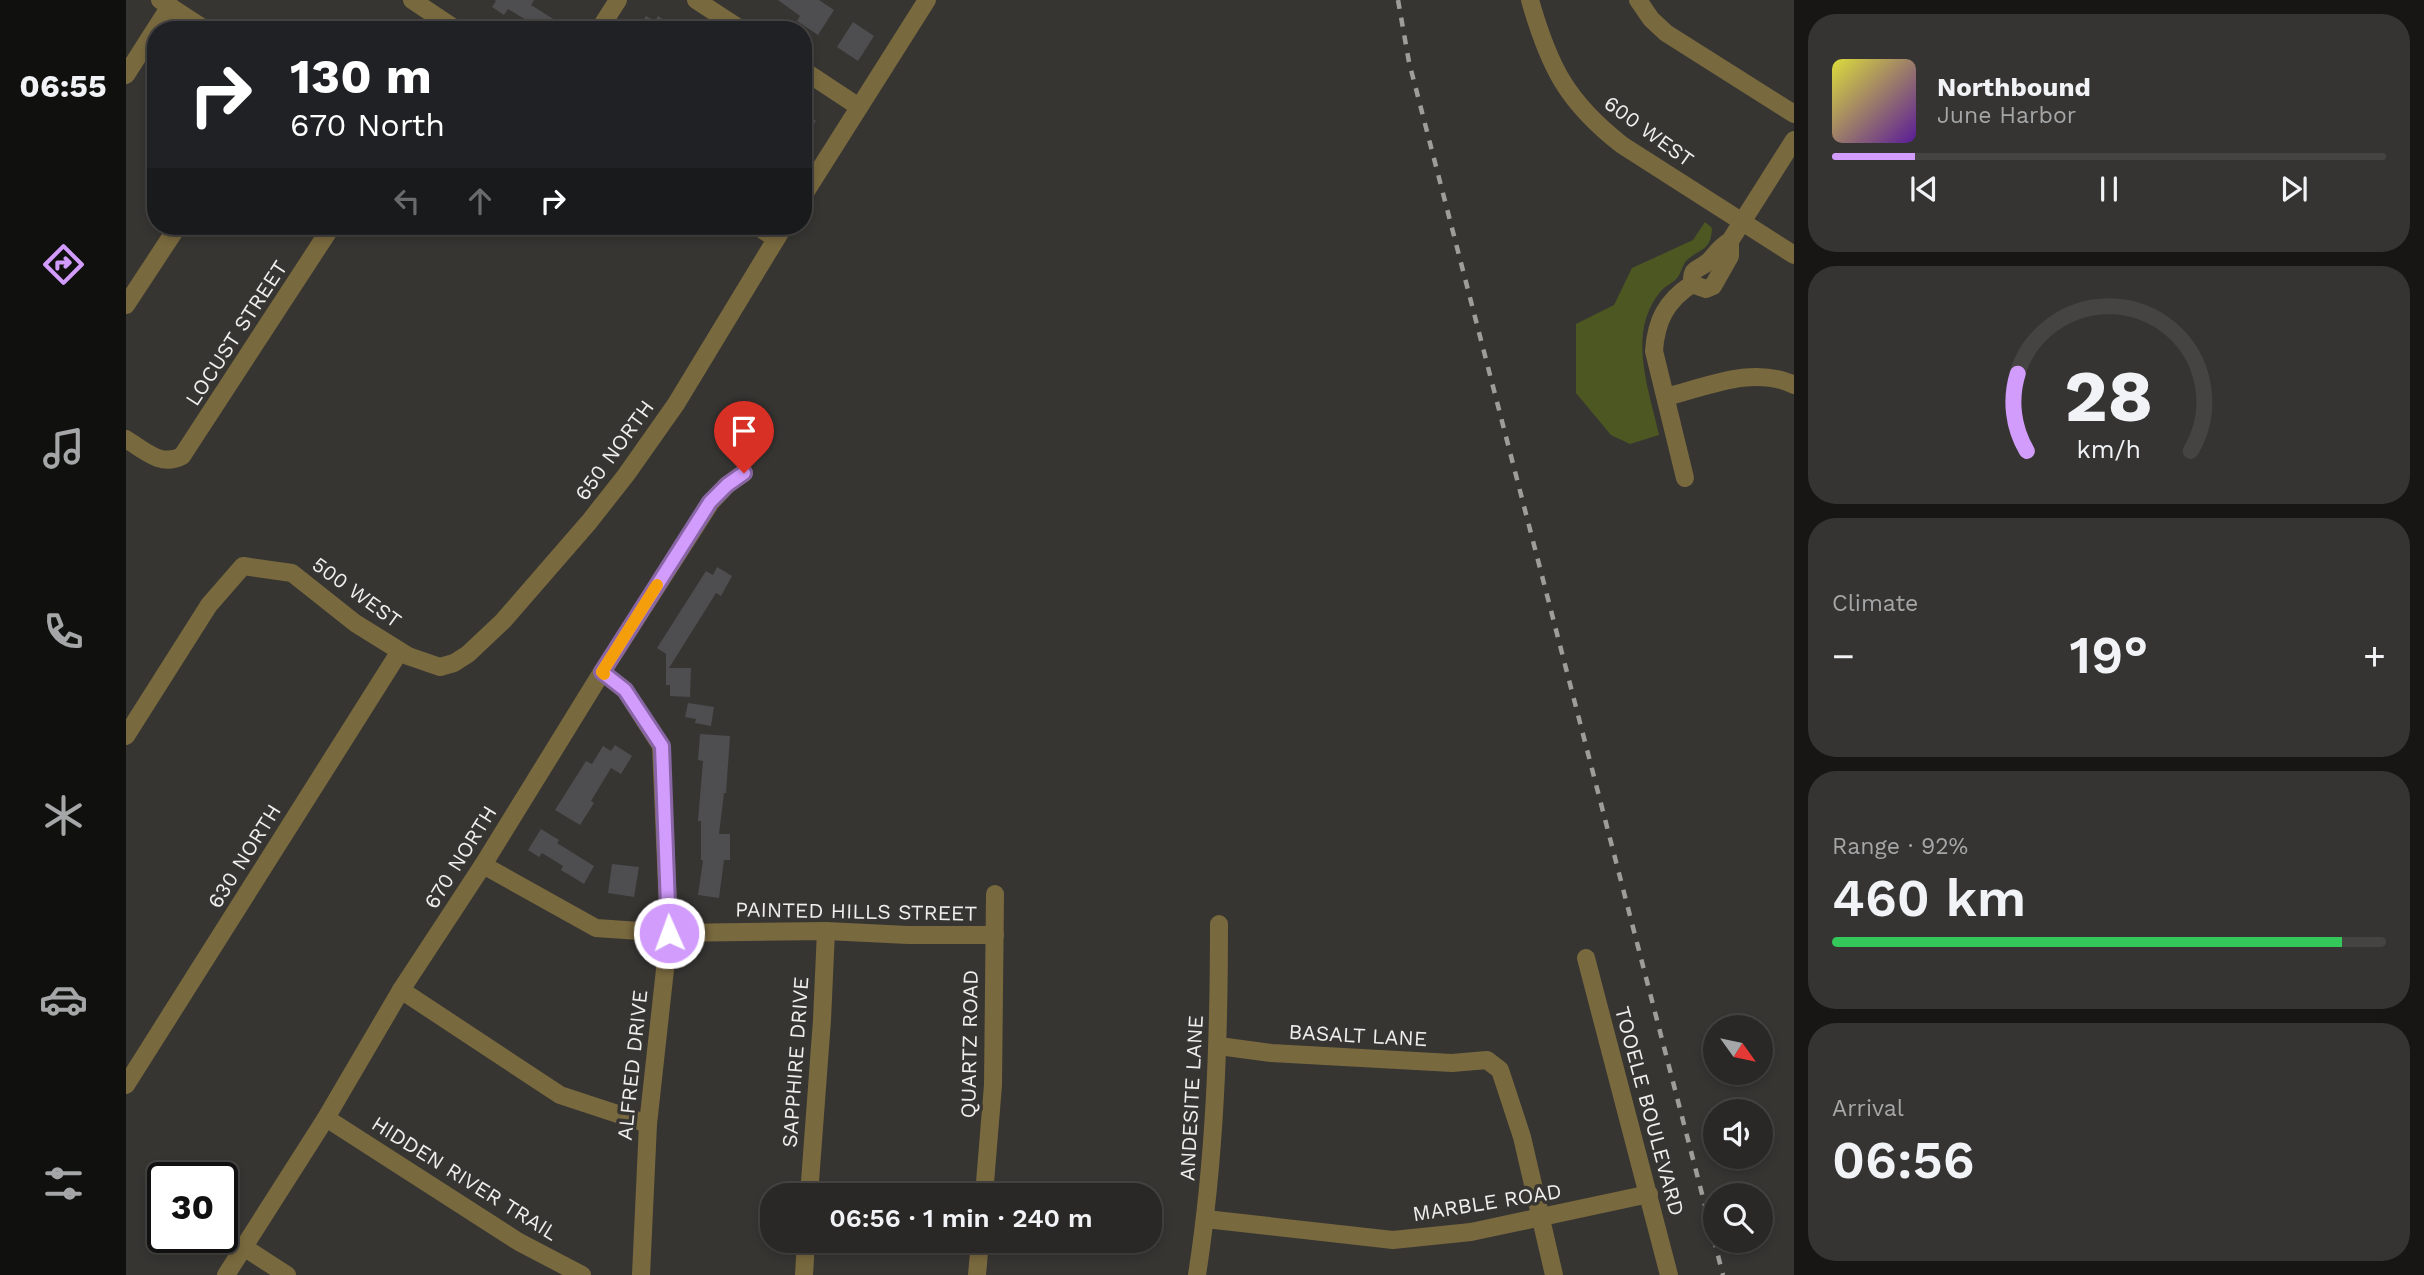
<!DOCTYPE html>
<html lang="en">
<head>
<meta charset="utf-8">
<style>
  :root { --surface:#292826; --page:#353432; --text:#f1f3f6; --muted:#a5a6a7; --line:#454443; --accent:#d29cfd }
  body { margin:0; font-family:"Work Sans",sans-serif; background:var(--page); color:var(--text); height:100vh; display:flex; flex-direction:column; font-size:26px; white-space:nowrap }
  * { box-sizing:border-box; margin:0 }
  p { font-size:23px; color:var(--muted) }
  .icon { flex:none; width:38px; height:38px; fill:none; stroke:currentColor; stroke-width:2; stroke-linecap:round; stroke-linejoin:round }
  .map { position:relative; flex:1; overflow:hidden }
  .sheet { display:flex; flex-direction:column; gap:14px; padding:14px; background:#171615; width:630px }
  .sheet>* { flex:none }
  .top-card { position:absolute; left:21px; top:21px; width:665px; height:214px; border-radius:28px; box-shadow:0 4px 10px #0003,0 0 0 2px var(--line); background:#202124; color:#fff; overflow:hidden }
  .needle { width:46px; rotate:123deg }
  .buttons { position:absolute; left:1577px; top:1015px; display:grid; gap:14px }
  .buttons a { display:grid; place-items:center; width:70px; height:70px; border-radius:50%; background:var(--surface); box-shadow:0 4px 10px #0003,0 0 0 2px var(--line); font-size:35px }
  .speed { position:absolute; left:21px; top:1162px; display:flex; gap:14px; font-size:35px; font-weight:700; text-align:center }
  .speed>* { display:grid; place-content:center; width:91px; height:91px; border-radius:50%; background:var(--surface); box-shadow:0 4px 10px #0003,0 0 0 2px var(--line); line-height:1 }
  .speed .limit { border:4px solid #111; border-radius:10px; background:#fff; color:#111 }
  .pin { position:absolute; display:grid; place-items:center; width:60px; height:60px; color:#fff; margin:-72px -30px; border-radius:50% 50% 50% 0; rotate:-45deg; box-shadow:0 0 7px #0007 }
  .pin .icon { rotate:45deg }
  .me { position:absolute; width:77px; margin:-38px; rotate:358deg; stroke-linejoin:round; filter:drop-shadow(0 0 5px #0008) }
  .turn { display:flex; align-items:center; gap:24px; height:147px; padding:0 28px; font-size:32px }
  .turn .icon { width:91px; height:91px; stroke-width:2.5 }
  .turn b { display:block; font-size:49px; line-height:60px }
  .lanes { display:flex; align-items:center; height:66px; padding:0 28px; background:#0003; justify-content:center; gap:35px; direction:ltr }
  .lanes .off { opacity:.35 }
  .big { font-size:52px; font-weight:600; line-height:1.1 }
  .sheet .tile { flex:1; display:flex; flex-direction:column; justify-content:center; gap:10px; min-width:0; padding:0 24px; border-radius:28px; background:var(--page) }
  .sheet .dial { align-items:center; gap:0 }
  .dial svg { height:182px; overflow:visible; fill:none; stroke:var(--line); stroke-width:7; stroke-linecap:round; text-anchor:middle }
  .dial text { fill:var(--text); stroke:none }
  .song { display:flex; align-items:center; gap:21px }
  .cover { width:84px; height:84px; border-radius:10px; background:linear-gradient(135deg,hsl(60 70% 55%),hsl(270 70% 35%)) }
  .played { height:7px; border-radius:4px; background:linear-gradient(90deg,var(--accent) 15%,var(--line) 15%) }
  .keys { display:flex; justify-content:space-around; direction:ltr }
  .heat { display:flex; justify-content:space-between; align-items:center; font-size:38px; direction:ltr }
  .charge { height:10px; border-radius:5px; background:linear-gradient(90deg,#34c759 92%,var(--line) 0) }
  .trip { position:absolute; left:634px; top:1183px; width:402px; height:70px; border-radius:28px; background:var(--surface); box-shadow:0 4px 10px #0003,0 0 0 2px var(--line); font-weight:600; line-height:70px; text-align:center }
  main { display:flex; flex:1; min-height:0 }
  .tabs { display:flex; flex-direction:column; width:126px; justify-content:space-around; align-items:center; background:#10100f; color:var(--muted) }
  .tabs .icon { width:49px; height:49px }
  .tabs .current { color:var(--accent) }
  .tabs b { font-size:32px; color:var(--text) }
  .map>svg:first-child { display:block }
</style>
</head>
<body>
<main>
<nav class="tabs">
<b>06:55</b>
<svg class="icon current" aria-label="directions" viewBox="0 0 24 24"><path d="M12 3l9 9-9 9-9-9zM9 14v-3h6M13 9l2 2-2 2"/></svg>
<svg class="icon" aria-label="music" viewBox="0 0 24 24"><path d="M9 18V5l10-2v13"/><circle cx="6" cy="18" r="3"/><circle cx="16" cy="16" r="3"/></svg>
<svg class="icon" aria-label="phone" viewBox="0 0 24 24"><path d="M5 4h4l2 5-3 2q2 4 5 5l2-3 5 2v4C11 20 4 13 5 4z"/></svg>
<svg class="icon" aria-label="climate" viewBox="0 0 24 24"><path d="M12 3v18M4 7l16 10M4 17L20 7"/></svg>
<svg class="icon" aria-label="car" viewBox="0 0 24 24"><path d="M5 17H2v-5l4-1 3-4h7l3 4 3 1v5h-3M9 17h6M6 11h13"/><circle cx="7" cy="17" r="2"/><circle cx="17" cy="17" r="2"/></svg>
<svg class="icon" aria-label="filters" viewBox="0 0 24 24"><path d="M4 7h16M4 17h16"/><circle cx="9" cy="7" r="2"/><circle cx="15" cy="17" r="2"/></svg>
</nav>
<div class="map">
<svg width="1668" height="1275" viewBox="0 0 1668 1275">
  <rect width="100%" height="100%" fill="#373532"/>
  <path fill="#4c5721" d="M1579,222l7,6c-1,22 -10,20 -24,31 -6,5 -6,13 -11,19 -4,5 -12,8 -16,13 -35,41 -12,98 -2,144l-29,9 -19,-9 -35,-42v-69l38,-19 18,-37 61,-28z"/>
  <g fill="#4e4d50">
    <path d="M368,0h40l-3,5 40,25h-41l3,-6 -25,-15 -4,6 -12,-8 4,-6z"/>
    <path d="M652,0h41l15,10 -16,25 -21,-14 3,-5z"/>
    <path d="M520,16l9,5 3,-5 22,14h-43z"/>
    <path d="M727,22l21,14 -16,25 -21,-14z"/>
    <path d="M677,112l13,9 -13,19z"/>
    <path d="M591,567l15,9 -11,20 -5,-3 -47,75h22l-1,29 -20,-1v-11h-4v-31l-9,-6 49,-77 7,4z"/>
    <path d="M562,703l26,4 -3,19 -16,-3 1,-4 -11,-2z"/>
    <path d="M574,734l30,2 -4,57h-2l-5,41h11v26h-6l-5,38 -21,-3 5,-35h-2v-39h-3l5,-60 -5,-1z"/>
    <path d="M489,745l17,11 -11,18 -10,-6 -20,33 3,2 -14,22 -25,-15 31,-49 6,3 11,-18 8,5z"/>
    <path d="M415,829l18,11 -2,3 37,23 -10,18 -23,-14 2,-4 -21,-13 -3,4 -11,-7z"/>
    <path d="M486,864l27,3 -5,30 -26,-4z"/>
  </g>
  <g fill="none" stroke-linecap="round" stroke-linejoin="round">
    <g stroke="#79693e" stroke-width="18">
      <path d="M34,0l46,30"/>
      <path d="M286,0l45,30"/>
      <path d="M570,0l46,30"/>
      <path d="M1404,0c19,67 37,102 92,145l172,110"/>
      <path d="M1512,0l13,19 15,14 128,81"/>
      <path d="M473,30l19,-30"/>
      <path d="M677,70l56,37"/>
      <path d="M0,75l44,-69"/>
      <path d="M677,196l124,-196"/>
      <path d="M631,226l19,13"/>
      <path d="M1566,284c-1,-17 5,-13 16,-22 9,-8 9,-13 22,-21l64,-101"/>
      <path d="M1566,284l14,5 7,-3 17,-30v-15"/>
      <path d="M0,305l52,-79"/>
      <path d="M1540,397c40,-10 88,-32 128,-12"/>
      <path d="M0,439c19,12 35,28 56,17l150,-230"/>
      <path d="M1559,478l-31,-127c2,-30 12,-50 38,-67"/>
      <path d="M476,672l23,18 36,56 8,187 -21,191 -7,151"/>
      <path d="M0,736l83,-131 34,-39 49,7 63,50 53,33 32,11 14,-4 14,-9 35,-33 86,-99 37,-47 50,-71 108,-178"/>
      <path d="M357,865l113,63 73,5 157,-2 82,4h87"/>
      <path d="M1460,958l83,317"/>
      <path d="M275,990l159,105 88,29"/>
      <path d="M1093,1046l52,7 181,10 35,-3 13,10 22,67 32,138"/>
      <path d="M0,1085l274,-434"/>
      <path d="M200,1118l193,124 63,33"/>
      <path d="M683,1195l13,-175 4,-89"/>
      <path d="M858,1195l9,-110 2,-191"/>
      <path d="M1080,1219l187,21 78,-8 178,-38"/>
      <path d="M119,1248l42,27"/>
      <path d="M100,1275l100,-157 75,-128 82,-125 119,-193 109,-170 16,-17 17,-12"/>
      <path d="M678,1275l2,-34"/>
      <path d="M851,1275l3,-34"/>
      <path d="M1071,1275c18,-116 22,-234 22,-351"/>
    </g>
    <path stroke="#9e9d9a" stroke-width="4.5" stroke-dasharray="9 9" stroke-linecap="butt" d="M1272,0l11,62 314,1213"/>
  </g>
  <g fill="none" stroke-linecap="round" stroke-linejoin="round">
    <defs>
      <path id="route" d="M543,933l-7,-187 -37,-56 -23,-18 108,-170 17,-17 17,-12"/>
    </defs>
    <use href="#route" stroke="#8865a4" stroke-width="18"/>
    <use href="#route" stroke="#d29cfd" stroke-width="12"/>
    <path stroke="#f59e0b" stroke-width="12" d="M478,674l-2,-2 55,-87"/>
  </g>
  <g text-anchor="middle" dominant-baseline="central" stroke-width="7" stroke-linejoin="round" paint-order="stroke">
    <g font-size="21" fill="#efeeec" stroke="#373532">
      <text transform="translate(1523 131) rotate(36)">600 WEST</text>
      <text transform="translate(110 333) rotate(-57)">LOCUST STREET</text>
      <text transform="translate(488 450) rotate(-54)">650 NORTH</text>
      <text transform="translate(231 592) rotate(36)">500 WEST</text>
      <text transform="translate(118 856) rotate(-58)">630 NORTH</text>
      <text transform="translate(334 857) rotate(-58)">670 NORTH</text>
      <text transform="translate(730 911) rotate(1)">PAINTED HILLS STREET</text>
      <text transform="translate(1232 1035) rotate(3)">BASALT LANE</text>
      <text transform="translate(843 1044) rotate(-89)">QUARTZ ROAD</text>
      <text transform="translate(669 1062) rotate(-86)">SAPPHIRE DRIVE</text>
      <text transform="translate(506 1065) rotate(-84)">ALFRED DRIVE</text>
      <text transform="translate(1065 1098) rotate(-87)">ANDESITE LANE</text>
      <text transform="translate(1524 1111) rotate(75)">TOOELE BOULEVARD</text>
      <text transform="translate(339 1178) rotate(32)">HIDDEN RIVER TRAIL</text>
      <text transform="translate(1361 1202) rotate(-9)">MARBLE ROAD</text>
    </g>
  </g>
</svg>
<div class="buttons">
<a><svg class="needle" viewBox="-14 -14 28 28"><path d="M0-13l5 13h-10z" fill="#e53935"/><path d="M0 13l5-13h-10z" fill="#a5a6a7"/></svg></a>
<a><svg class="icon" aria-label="sound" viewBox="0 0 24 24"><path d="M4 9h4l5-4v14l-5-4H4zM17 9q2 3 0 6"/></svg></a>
<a><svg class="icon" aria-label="search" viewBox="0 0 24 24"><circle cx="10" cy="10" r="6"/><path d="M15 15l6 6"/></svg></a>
</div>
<div class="speed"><div class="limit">30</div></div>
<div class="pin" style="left:618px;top:473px;background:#d93025"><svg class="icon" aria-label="arrive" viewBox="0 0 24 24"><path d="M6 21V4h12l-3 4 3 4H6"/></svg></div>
<svg class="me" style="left:543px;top:933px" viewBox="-20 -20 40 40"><circle r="17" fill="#d29cfd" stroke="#fff" stroke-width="3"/><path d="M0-11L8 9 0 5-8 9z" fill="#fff"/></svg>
<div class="trip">06:56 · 1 min · 240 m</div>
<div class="top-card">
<div class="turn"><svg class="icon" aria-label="right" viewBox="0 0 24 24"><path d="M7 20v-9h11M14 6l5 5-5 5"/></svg><div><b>130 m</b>670 North</div></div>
<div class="lanes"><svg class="icon off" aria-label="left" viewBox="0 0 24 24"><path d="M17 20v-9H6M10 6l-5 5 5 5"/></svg><svg class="icon off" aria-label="ahead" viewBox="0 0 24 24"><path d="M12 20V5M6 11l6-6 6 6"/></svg><svg class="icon" aria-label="right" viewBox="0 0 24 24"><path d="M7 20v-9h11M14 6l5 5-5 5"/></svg></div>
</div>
</div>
<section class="sheet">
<div class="tile">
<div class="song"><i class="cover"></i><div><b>Northbound</b><p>June Harbor</p></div></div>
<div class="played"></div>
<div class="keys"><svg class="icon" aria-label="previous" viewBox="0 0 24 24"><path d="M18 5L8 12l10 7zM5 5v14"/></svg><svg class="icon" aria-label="pause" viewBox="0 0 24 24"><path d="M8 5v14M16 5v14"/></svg><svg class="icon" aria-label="next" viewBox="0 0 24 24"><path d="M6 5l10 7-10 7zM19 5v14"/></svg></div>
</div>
<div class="tile dial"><svg viewBox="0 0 100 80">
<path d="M14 69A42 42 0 1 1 86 69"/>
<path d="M14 69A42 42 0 0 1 10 35" stroke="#d29cfd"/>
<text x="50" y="56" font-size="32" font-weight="700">28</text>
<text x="50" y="72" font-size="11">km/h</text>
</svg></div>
<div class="tile"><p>Climate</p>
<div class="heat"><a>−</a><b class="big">19°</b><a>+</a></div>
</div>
<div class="tile"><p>Range · 92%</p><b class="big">460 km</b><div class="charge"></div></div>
<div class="tile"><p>Arrival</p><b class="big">06:56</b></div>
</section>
</main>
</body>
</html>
